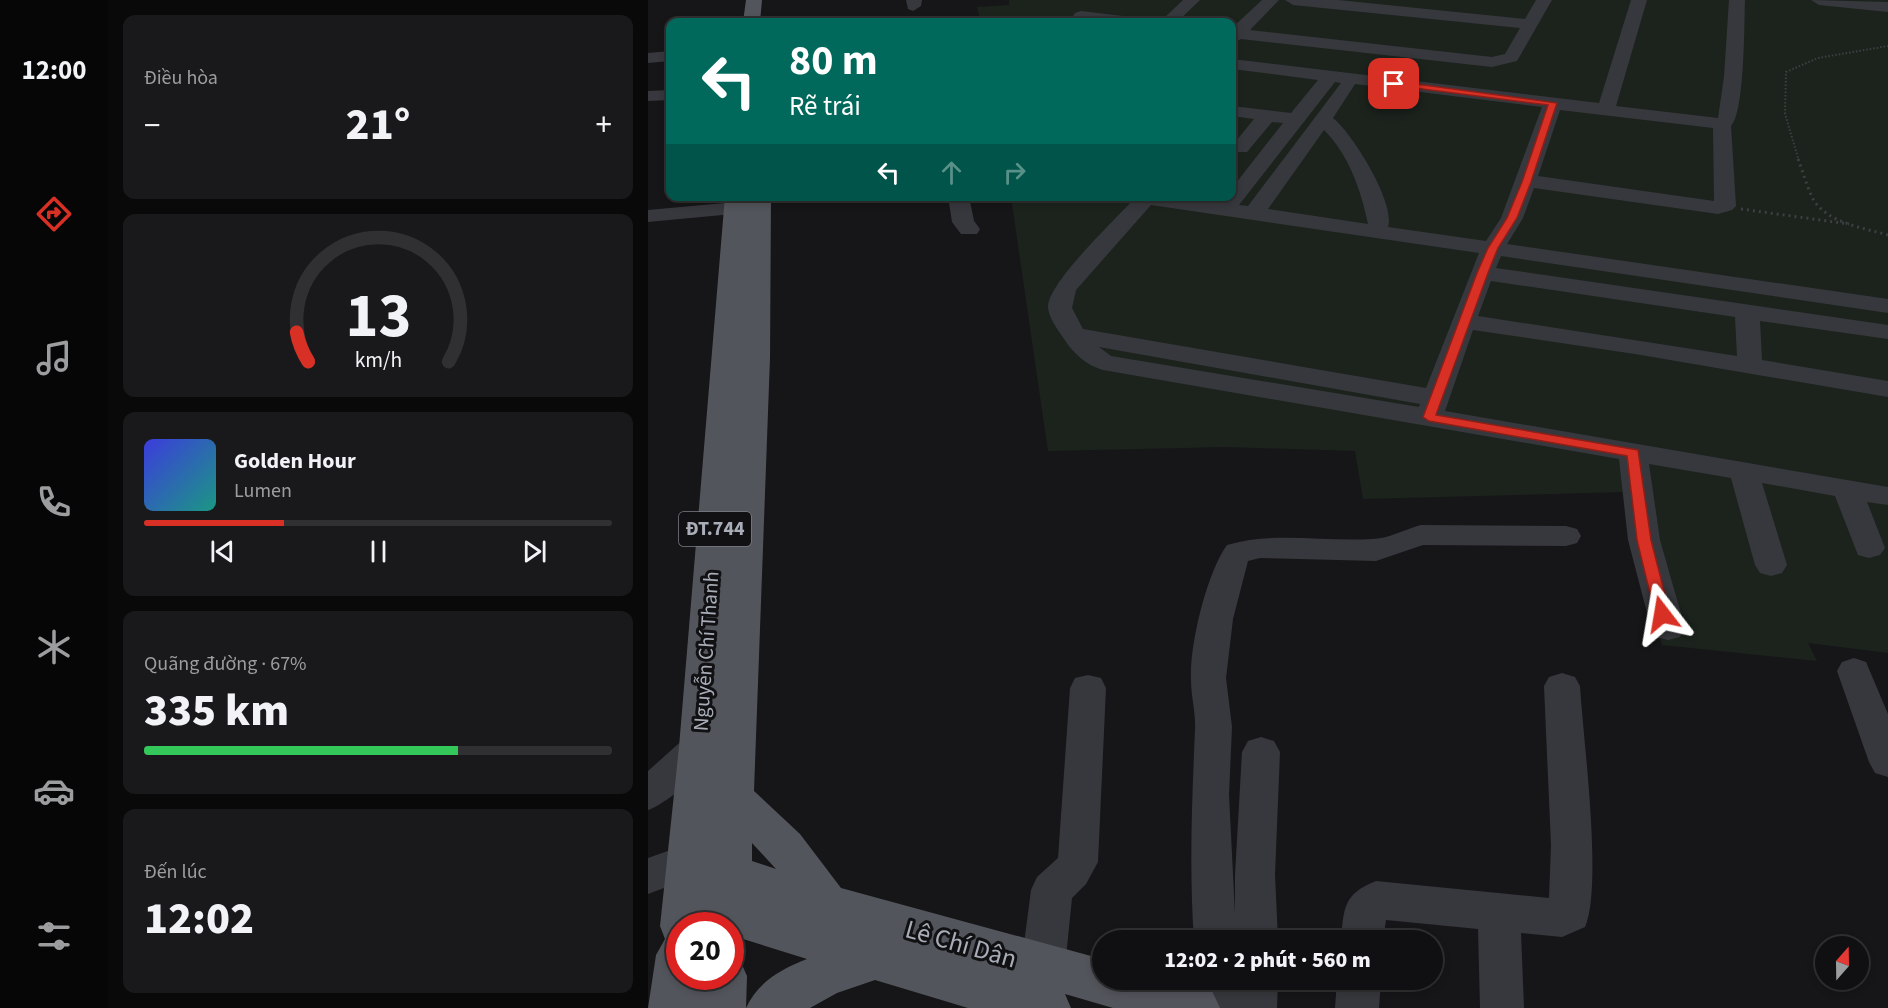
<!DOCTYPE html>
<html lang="vi">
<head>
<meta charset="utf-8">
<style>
  :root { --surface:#101012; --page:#19191b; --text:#f1f3f6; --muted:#9c9d9f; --line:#303032; --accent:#d93025 }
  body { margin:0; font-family:"Source Sans 3",sans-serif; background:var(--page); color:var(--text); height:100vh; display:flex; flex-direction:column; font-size:22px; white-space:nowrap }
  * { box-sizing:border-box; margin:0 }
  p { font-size:20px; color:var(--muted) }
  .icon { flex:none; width:33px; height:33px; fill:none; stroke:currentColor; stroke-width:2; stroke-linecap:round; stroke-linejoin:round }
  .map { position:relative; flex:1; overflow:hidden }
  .panel { display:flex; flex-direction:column; gap:15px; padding:15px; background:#09090a; width:540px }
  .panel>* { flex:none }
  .guide { position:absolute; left:18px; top:18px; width:570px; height:183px; border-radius:12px; box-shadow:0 3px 9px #0003,0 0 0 2px var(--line); background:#00695c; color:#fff; overflow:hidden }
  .needle { width:39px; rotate:20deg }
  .fabs { position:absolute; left:1167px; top:936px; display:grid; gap:12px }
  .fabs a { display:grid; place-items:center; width:54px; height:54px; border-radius:50%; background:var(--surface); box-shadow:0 3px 9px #0003,0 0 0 2px var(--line); font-size:30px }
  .speed { position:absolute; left:18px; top:912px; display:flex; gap:12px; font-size:30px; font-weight:700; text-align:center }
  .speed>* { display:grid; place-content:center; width:78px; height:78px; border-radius:50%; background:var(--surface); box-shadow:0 3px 9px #0003,0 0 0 2px var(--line); line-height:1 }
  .speed .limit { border:9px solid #d22; background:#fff; color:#111 }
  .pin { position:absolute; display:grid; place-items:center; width:51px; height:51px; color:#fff; margin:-26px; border-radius:12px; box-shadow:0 3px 9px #0006 }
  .me { position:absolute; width:66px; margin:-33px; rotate:346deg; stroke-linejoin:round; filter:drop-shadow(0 0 4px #0008) }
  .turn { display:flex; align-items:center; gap:21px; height:126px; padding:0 24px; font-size:27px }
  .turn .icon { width:78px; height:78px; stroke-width:2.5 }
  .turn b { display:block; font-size:42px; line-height:51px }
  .lanes { display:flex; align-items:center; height:57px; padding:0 24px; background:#0003; justify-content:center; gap:30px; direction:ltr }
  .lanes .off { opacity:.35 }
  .big { font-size:45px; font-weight:800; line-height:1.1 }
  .panel .tile { flex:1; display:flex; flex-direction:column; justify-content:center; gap:9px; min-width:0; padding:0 21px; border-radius:12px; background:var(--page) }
  .panel .dial { align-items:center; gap:0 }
  .dial svg { height:156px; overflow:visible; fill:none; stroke:var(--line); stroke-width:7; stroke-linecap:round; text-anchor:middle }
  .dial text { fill:var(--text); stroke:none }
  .song { display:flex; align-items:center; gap:18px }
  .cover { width:72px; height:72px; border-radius:9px; background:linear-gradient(135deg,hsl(240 70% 55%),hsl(170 70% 35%)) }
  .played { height:6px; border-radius:3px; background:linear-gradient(90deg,var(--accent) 30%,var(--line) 30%) }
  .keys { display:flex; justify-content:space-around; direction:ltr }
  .heat { display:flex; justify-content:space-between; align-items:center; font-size:33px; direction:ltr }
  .charge { height:9px; border-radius:4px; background:linear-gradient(90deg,#34c759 67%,var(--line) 0) }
  .trip { position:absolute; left:444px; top:930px; width:351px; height:60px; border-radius:30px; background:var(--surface); box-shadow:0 3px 9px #0003,0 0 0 2px var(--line); font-weight:800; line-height:60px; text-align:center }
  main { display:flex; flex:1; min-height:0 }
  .menu { display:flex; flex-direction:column; width:108px; justify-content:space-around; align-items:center; background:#060607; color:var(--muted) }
  .menu .icon { width:42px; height:42px }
  .menu .current { color:var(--accent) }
  .menu b { font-size:27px; color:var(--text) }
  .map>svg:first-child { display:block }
</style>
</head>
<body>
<main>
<nav class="menu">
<b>12:00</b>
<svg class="icon current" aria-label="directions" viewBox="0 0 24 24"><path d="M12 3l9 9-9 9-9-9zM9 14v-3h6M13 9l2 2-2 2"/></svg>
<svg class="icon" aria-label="music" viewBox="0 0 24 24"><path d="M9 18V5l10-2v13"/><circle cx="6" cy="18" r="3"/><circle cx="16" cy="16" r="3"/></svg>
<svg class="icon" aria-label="phone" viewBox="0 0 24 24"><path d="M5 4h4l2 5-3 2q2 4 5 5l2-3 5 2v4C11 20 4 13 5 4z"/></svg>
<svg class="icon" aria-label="climate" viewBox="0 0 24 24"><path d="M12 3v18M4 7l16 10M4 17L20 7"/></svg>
<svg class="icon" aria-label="car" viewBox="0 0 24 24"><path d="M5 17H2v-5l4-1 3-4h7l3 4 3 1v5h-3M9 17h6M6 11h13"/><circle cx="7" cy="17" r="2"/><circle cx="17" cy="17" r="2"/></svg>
<svg class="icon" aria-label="filters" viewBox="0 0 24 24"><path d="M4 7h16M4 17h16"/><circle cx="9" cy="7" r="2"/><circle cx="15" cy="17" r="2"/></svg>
</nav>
<section class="panel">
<div class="tile"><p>Điều hòa</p>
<div class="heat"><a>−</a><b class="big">21°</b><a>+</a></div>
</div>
<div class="tile dial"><svg viewBox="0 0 100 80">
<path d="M14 69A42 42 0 1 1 86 69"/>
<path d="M14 69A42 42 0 0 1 8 54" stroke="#d93025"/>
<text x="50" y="56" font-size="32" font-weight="700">13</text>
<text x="50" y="72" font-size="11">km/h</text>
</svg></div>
<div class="tile">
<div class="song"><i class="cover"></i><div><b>Golden Hour</b><p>Lumen</p></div></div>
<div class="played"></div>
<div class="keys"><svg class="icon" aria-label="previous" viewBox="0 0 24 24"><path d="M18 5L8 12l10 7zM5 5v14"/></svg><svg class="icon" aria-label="pause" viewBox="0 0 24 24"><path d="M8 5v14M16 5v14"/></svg><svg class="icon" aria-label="next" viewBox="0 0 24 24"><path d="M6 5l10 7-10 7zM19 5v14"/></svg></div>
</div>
<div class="tile"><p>Quãng đường · 67%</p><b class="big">335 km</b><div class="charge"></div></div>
<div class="tile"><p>Đến lúc</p><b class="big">12:02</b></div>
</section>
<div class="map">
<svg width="1240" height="1008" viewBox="0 0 1240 1008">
  <rect width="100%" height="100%" fill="#161618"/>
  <path fill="#1c231d" d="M361,0h879v653l-80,-10 9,18 -155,-16 -38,-153 -261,7 -8,-48 -128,-4 -179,4 -37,-254 221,-1v-174h-251l-4,-15 32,-2z"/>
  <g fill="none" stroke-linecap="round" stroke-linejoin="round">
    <path stroke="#3d3f44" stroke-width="2" stroke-dasharray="1.5 2" stroke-linecap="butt" d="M1151,161l-14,-47 1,-42 32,-14 70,-12"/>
    <g stroke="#3d3f44" stroke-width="3" stroke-dasharray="2 4" stroke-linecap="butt">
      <path d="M1150,159c5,13 9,28 15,40 14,24 51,29 75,36"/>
      <path d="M1093,209l108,15"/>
    </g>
    <g fill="#37383d" fill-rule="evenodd">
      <path d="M258,0h16l-1,6 -8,5 -5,-2z"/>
      <path d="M535,0h17l-23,22h-17z"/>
      <path d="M614,0h17l-29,30 242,27 13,-3 15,-26 -227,-23 -8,-5h53l187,19 11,-19h16l-35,61 -25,6 -251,-28 -9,5v-16z"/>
      <path d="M983,0h16l-31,106 102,12 6,-41 5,-77h16c-1,23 0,112 -14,126l5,80 -4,4 -14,4 -184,-26 -11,30 -16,26 381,55v14l-387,-57 -5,12 392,57v14l-128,-18 2,39 126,21v16l-253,-43 -162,-24 -28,81 443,76v18l-21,-3 18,46 -5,7 -11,3 -11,-3 -23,-59 -73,-13 25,82 -5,8 -11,3 -11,-3 -5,-8 -24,-87 -82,-14 11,76 25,88 -5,9 -12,3 -12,-3 -5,-9 -23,-88 -9,-81 -516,-89c-17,-5 -29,-16 -39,-31 -6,-9 -16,-22 -16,-33 2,-25 64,-83 83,-104l-9,-6h57l41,6 4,-6h8v-8l51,-65 -11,-1 -25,30h-14l-1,-6 22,-27 -22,-3v-10l59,7 27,-33 -86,-11v-10l367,44zM687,82l6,1 -93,123 -9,-1zM707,84l187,23 -41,111 -15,23 -98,-14c8,-24 -36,-94 -55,-109zM912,110l153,18 1,73 -176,-25zM676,130c25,25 37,60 44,94l-100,-15zM503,205l328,48 -53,135 -343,-59 -11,-21 4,-18zM843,281l244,36 2,39 -259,-40zM451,347l321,57 -1,3 -308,-51z"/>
      <path d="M1163,0l77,2v10l-69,-7z"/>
      <path d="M433,11l50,6 8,5h-43l-21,-3 -2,-3 2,-3z"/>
      <path d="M22,51v10l-22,2v-10z"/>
      <path d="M22,90v10l-22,1v-10z"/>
      <path d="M300,196h21l5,25 6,8 -3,5h-16l-9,-12z"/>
      <path d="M88,202l8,1 3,5 -3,5 -96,9v-12z"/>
      <path d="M773,525l145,1 11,3 4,7 -4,7 -11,3 -143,-1 -47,16 -116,-3 -12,3 -15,58 -7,59 6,49 -3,68 6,119v-39l7,-123 6,-11 13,-4 13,4 6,11 -5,123 3,65h-84c-5,-70 -2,-140 1,-210 1,-17 -4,-33 -4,-50 -2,-34 16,-108 36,-135 47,-14 96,-3 145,-6 16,0 33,-10 49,-14z"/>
      <path d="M1206,658l12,4 22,52v63l-13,-4 -6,-11 -32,-91 5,-9z"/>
      <path d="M914,673l13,4 5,9c3,51 23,201 5,241l-23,10 -41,-4 3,75h-44l-2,-79 -92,-9 -3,20h-42c3,-32 2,-46 35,-59l173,17 2,-53 -7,-159 5,-9z"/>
      <path d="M440,675l13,3 5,10 -8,174 -12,22 -14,14 -7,69 -7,14 -15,6 -15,-6 -7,-14 10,-77 6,-13 21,-19 12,-170 5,-10z"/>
      <path d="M51,732l13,5 6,10c-11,21 -48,55 -70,63v-39l38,-34z"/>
      <path d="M42,843l14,6 6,12 -6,12 -56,21v-36z"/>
      <path d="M545,980h85l-1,28h-84z"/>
      <path d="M689,980h44l-2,28h-44z"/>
    </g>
    <g fill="#53555c" fill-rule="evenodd">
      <path d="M98,0h16l-2,22h-17z"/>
      <path d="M77,196h23l-14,279 14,-279h23l-1,162 -16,433 46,43 41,54 261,71v21c40,0 73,-4 110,11l8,17h-107l-48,-14 6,14h-103l-93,-28 -38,13 -27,15h-64c12,-26 35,-39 61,-49l-64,-20 -13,7v-20h-50v50h50v-20l10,4 7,16 -1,32h-98l8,-53 9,-16 -5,-13 19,-179zM104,843l24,26 -24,-8z"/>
    </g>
  </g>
  <path fill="#d93025" stroke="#8d1f18" stroke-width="1.5" d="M746,81l163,22 -26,79 -14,36 -19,30 -10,25 -52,142 202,35 13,90 19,74 -2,3 -6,2 -7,-5 -18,-74 -10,-84 -198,-35 -6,-4 54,-144 11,-25 19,-30 15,-36 26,-77 -157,-20z"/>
  <g text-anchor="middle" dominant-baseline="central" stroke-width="6" stroke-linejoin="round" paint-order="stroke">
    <rect fill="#111113" stroke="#7b7e86" stroke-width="1.5" x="31" y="512" width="72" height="34" rx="4.5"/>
    <g font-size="20" font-weight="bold" fill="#a8adb8">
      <text x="67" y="529">ĐT.744</text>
    </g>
    <g font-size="21" fill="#a8adb8" stroke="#111113">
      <text transform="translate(58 651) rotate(-86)">Nguyễn Chí Thanh</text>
    </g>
    <g font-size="26" fill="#a8adb8" stroke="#111113">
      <text transform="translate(313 944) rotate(16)">Lê Chí Dân</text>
    </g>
  </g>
</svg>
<div class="fabs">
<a><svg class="needle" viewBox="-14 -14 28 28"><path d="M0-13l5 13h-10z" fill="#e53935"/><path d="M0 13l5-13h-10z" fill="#9c9d9f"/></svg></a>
</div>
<div class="speed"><div class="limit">20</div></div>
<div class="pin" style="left:746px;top:84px;background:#d93025"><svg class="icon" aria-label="arrive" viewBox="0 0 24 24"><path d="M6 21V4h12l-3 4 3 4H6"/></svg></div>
<svg class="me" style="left:1014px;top:614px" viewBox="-20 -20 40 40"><path d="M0-17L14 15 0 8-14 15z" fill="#d93025" stroke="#fff" stroke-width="4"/></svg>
<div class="trip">12:02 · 2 phút · 560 m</div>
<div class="guide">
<div class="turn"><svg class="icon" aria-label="left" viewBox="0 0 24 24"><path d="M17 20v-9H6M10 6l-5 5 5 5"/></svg><div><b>80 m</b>Rẽ trái</div></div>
<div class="lanes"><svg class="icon" aria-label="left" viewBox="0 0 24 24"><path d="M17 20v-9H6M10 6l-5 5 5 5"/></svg><svg class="icon off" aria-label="ahead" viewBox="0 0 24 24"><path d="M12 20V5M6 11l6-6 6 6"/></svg><svg class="icon off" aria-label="right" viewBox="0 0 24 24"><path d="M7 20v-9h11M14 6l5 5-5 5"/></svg></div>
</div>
</div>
</main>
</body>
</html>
